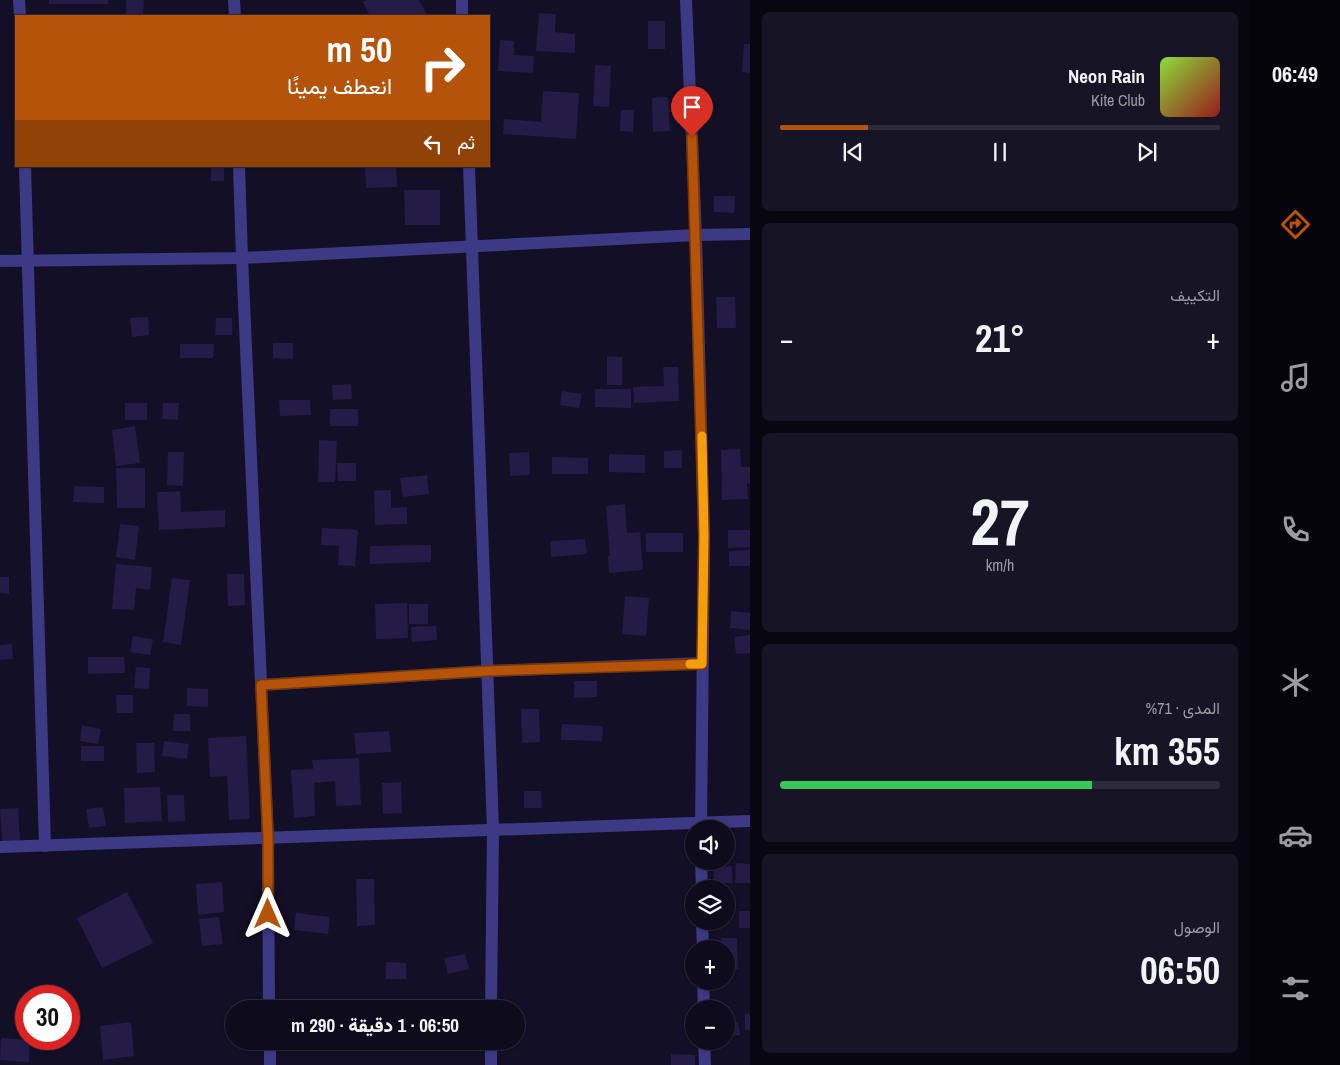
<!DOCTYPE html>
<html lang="ar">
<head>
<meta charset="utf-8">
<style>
  :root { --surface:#0e0b1c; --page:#171425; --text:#f1f3f6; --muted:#9b9ba3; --line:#2e2b3b; --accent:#b45309 }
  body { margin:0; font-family:"Archivo Narrow",Vazirmatn,sans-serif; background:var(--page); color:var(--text); direction:rtl; height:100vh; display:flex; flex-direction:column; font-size:19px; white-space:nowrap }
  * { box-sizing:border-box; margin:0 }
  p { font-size:16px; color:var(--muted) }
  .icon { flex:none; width:28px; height:28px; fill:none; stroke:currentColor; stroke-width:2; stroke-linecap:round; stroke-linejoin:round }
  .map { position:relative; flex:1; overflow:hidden; direction:ltr }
  .side { display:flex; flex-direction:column; gap:12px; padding:12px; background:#08060f; width:500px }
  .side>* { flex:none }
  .top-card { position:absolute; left:15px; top:15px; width:475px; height:152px; border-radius:0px; box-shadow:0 1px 4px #0004,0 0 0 1px var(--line); direction:rtl; background:#b45309; color:#fff; overflow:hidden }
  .tools { position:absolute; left:685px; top:820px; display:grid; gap:10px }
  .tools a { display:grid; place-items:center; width:50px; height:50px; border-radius:50%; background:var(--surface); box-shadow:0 1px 4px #0004,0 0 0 1px var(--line); font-size:25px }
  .speed { position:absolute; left:15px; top:985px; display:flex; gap:10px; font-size:25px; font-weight:700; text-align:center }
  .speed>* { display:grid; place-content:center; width:65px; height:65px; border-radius:50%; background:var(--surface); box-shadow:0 1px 4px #0004,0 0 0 1px var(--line); line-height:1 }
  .speed .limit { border:8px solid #d22; background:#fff; color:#111 }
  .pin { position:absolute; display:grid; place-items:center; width:42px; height:42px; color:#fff; margin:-51px -21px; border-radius:50% 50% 50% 0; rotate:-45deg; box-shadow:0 0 5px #0007 }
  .pin .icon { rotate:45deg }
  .me { position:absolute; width:55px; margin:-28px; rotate:0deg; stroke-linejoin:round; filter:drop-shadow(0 0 4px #0008) }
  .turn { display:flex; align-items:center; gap:18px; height:105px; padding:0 15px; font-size:22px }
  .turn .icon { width:65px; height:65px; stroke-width:2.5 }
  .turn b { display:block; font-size:35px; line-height:42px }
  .then { display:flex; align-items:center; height:48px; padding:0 15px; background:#0003; gap:10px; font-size:19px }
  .big { font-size:38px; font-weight:800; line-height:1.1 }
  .side .tile { flex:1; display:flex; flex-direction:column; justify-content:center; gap:8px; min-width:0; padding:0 18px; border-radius:8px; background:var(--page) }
  .side .dial { align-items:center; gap:0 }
  .dial b { font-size:65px; line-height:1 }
  .song { display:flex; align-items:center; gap:15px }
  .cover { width:60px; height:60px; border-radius:8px; background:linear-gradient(135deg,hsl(90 70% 55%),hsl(0 70% 35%)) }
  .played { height:5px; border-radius:2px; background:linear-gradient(90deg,var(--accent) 20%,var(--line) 20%) }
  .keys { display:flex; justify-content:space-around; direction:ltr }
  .heat { display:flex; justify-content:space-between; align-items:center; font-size:28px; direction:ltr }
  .charge { height:8px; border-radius:4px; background:linear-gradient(90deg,#34c759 71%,var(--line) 0) }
  .trip { position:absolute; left:225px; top:1000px; width:300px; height:50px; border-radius:25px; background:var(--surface); box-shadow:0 1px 4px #0004,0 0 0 1px var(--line); font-weight:800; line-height:50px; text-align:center; direction:rtl }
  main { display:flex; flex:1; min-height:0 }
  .tab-bar { display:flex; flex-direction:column; width:90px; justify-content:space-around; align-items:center; background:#06040b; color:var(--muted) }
  .tab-bar .icon { width:35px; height:35px }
  .tab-bar .selected { color:var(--accent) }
  .tab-bar b { font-size:22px; color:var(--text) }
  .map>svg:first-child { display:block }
</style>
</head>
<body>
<main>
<nav class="tab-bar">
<b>06:49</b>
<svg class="icon selected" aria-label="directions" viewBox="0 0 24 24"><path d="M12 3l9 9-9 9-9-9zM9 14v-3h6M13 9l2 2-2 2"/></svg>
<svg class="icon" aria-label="music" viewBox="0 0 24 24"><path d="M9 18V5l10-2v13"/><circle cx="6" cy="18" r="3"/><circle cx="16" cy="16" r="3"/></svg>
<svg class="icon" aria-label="phone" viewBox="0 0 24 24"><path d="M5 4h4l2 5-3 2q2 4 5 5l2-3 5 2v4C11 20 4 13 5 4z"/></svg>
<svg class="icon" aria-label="climate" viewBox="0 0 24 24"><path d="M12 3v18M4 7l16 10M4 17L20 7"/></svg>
<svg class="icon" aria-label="car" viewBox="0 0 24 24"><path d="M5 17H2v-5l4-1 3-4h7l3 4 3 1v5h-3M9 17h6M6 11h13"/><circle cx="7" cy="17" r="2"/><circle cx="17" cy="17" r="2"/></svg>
<svg class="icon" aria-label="filters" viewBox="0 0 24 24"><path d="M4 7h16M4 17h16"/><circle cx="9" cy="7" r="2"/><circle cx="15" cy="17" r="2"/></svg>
</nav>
<section class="side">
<div class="tile">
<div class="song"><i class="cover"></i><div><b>Neon Rain</b><p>Kite Club</p></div></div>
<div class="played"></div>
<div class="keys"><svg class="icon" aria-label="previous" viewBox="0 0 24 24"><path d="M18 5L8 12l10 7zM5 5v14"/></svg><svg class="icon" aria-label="pause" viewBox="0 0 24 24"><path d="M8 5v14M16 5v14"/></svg><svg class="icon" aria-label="next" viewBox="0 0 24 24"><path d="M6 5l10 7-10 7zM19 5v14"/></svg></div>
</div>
<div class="tile"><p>التكييف</p>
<div class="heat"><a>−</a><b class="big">21°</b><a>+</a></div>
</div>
<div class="tile dial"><b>27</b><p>km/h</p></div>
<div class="tile"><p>المدى · 71%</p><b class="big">355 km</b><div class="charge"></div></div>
<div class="tile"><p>الوصول</p><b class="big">06:50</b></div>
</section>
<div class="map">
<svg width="750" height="1065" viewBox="0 0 750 1065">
  <rect width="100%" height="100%" fill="#130f26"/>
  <g fill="#241b47">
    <rect x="49" y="0" width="59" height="4"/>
    <path d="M126,0h18l-1,16h-17z"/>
    <path d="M367,0h52l9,16h-58l-7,-14z"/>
    <path d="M539,13l17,1 -1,18 20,2v19l-39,-2z"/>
    <rect x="648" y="21" width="17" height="28"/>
    <path d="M500,40l14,1v14l20,1 -1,17 -35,-2z"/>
    <path d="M744,44h6v29l-8,-1z"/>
    <path d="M595,65l16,1 -2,41 -16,-1z"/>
    <path d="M543,91l36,2 -3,46 -73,-5 1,-15 37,3z"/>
    <path d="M668,97l2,34 -17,1 -1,-34z"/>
    <path d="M621,110h13l-1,22 -13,-1z"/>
    <rect x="211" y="166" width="13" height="15"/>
    <path d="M365,166h31l1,21 -31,1z"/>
    <path d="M404,190h36v35h-35z"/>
    <path d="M714,196h21l-1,17 -20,-1z"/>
    <path d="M716,297h19l1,31h-19z"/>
    <path d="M148,317l1,18 -17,2 -2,-19z"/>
    <path d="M216,318h16v17h-17z"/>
    <path d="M273,343h20v16l-20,-1z"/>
    <path d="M180,344h34l-1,14h-33z"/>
    <path d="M607,356l15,1v28h-15z"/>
    <path d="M663,367h15l1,34 -45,2 -1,-16 31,-1z"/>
    <path d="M351,384l1,15 -19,1 -1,-15z"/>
    <path d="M595,389h36v19l-36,-1z"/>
    <path d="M562,391l20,3 -3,14 -19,-3z"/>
    <path d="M279,400h31l1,15 -31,1z"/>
    <rect x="125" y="403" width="22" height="17"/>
    <path d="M163,403h16l-1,17 -16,-1z"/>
    <rect x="330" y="409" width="28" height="17"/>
    <path d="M135,426l5,37 -24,3 -4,-36z"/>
    <path d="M319,440l18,1 -2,41h-17z"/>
    <path d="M740,449l1,18h9v16l-3,1 1,15 -26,1 -1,-50z"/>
    <path d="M682,450v18h-18v-17z"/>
    <path d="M168,452h16l-1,34 -16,-1z"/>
    <path d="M529,452l1,23 -20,1 -1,-23z"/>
    <path d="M609,454l36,1v18l-36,-1z"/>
    <path d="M552,457l36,1v16h-36z"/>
    <path d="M337,463h19v18h-18z"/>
    <path d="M116,468h29v40h-28z"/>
    <path d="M427,475l2,19 -26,3 -3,-19z"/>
    <path d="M74,486l30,1v16l-31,-1z"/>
    <path d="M391,490v18l16,-1v17l-32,1 -1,-34z"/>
    <path d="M180,491l1,21 44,-2v17l-66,3 -2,-38z"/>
    <path d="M625,504l2,29 13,-1 3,38 -34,3 -1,-17h2l-4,-50z"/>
    <path d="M120,524l19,2 -4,34 -19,-3z"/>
    <path d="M322,528l36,2 -3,36 -17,-1 1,-19 -18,-1z"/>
    <path d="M728,530h22v17l-22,1z"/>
    <rect x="646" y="533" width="37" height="19"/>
    <path d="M585,539l2,15 -36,3 -1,-16z"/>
    <path d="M431,545v17l-61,2v-18z"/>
    <path d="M750,550v16h-21v-15z"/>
    <path d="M116,564l36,3 -2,23 -14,-2 -2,22 -22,-1z"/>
    <path d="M227,574h17l1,31 -17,1z"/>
    <path d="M0,577h9v17l-9,-1z"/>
    <path d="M172,578l18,2 -9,65 -18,-3z"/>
    <path d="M625,596l24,2 -3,38 -24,-2z"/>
    <path d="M407,603l1,35 -32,1 -1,-35z"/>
    <rect x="409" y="604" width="19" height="20"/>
    <path d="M731,611l19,2v17l-20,-2z"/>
    <path d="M436,626l1,14 -25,2 -1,-15z"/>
    <path d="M750,635v18l-14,1 -2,-17z"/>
    <path d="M133,636l20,3 -3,16 -20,-3z"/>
    <path d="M12,644l1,15 -13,1v-15z"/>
    <path d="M88,657h36l1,16 -37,1z"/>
    <path d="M136,667l14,1 -1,21 -15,-1z"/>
    <path d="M574,681h23v16l-23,1z"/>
    <path d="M187,688l21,1v18l-21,-1z"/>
    <path d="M116,695h17v18h-16z"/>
    <path d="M521,709h18l1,33 -18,1z"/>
    <path d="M174,714h16v17h-17z"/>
    <path d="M562,724l41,2 -1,15 -41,-1z"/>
    <path d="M82,725l19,4 -3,15 -18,-3z"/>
    <path d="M389,731l2,21 -35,2 -2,-21z"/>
    <path d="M246,736l4,83 -21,1 -2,-44 -17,1 -2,-39z"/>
    <path d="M164,741l25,3 -2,15 -25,-3z"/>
    <path d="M136,743h18l1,29 -18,1z"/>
    <rect x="81" y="746" width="23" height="15"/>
    <path d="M359,758l2,47 -25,1 -1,-25 -21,2 1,33 -21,2 -3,-48 22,-1 -1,-9z"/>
    <path d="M401,782l1,31 -19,1 -1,-31z"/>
    <path d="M160,787l2,34 -37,2 -1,-35z"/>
    <path d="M524,791h17l1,17h-18z"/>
    <path d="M167,795h17l1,26 -17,1z"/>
    <path d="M103,807l3,19 -17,2 -3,-19z"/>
    <path d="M18,808l2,33 -18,1 -2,-33z"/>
    <path d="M736,863l14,1v19h-15z"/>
    <path d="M732,866v17h-18l-1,-16z"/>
    <path d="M356,879h18l1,46 -18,1z"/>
    <path d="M222,882l2,30 -26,3 -2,-31z"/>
    <path d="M127,892l26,51 -51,25 -25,-50z"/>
    <rect x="739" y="911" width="11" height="17"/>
    <path d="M296,913l34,4 -2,17 -34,-4z"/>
    <path d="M219,917l4,27 -21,2 -3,-27z"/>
    <path d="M721,938h16l1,31h-12v-20h-5z"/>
    <path d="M465,954l4,15 -21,5 -4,-16z"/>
    <path d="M386,962l20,1v16h-20z"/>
    <rect x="745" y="1014" width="5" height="16"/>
    <path d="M131,1022l3,34 -31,4 -3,-34z"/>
    <path d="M738,1022l2,13 -14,1v-13z"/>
    <path d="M1,1038l29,2 -1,22 -29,-2z"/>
    <path d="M671,1054l24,1v10h-24z"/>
  </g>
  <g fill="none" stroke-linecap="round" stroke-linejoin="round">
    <g stroke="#3d3a85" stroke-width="12">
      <path d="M19,0l1,16"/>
      <path d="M234,0l1,16"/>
      <path d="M462,0v16"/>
      <path d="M686,0l10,235 8,302 -3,292"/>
      <path d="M25,166l20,680"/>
      <path d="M239,166l3,92 26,580 1,171"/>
      <path d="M469,166l24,663 -2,180"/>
      <path d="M0,261l242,-3 454,-23 54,-1"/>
      <path d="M261,685l227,-14 214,-8"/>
      <path d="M0,847l750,-26"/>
      <path d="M701,861l1,28"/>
      <path d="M702,921l1,28"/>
      <path d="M703,981l1,28"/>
      <path d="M270,1041v24"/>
      <path d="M704,1041l1,24"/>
      <path d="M491,1065v-24"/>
    </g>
  </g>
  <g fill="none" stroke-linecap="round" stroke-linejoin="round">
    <defs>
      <path id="route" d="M268,914v-76l-7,-153 227,-14 214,-7 2,-128 -12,-399"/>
    </defs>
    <use href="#route" stroke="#753606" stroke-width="12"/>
    <use href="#route" stroke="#b45309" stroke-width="9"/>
    <path stroke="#f59e0b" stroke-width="9" d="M690,664h12l2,-128 -2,-100"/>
  </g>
</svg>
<div class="tools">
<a><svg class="icon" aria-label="sound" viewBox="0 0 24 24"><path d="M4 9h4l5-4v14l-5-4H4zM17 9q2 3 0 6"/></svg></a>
<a><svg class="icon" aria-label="layers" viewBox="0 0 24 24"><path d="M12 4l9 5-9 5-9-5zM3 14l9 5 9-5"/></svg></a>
<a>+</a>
<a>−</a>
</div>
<div class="speed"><div class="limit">30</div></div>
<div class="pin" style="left:692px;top:137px;background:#d93025"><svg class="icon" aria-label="arrive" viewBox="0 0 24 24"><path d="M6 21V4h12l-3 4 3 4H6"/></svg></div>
<svg class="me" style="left:268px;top:914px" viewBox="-20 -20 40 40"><path d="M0-17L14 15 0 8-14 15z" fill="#b45309" stroke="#fff" stroke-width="4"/></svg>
<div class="trip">06:50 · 1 دقيقة · 290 m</div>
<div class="top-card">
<div class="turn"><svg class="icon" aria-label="right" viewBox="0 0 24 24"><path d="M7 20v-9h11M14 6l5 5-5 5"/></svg><div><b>50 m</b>انعطف يمينًا</div></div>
<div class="then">ثم<svg class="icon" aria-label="left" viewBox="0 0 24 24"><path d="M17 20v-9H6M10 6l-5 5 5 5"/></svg></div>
</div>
</div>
</main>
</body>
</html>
